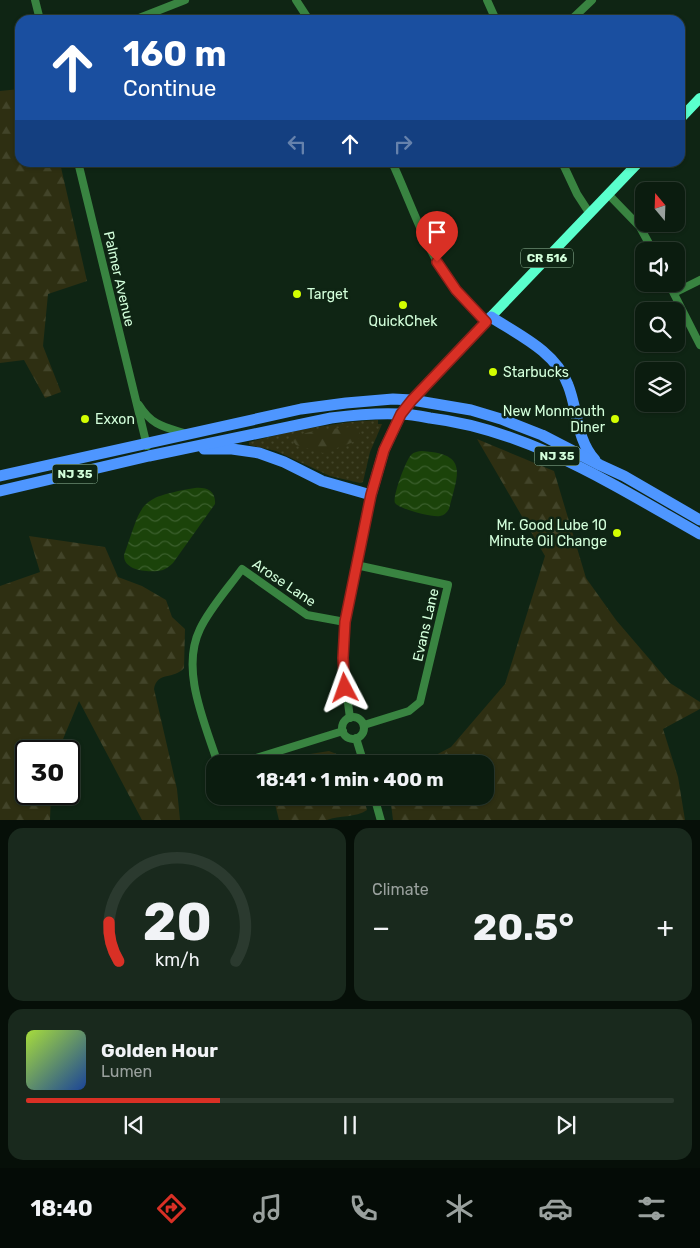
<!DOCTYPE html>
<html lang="en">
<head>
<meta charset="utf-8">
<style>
  :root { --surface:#0b1c0f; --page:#19291d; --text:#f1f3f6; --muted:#9aa19e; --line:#2b3a2f; --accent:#d93025 }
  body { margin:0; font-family:Rubik,sans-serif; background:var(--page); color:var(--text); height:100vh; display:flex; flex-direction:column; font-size:19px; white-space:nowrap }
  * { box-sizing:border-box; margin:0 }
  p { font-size:16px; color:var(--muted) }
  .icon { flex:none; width:28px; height:28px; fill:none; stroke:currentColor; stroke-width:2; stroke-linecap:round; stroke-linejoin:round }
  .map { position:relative; height:820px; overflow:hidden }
  .side { display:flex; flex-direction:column; gap:8px; padding:8px; background:#060f08; flex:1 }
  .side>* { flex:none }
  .hud { position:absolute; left:15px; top:15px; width:670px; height:152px; border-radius:15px; box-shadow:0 1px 4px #0004,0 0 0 1px var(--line); background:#1a4fa0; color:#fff; overflow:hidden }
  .needle { width:32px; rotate:341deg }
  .buttons { position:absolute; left:635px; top:182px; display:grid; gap:10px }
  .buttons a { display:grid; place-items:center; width:50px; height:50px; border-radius:10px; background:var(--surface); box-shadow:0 1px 4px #0004,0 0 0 1px var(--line); font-size:25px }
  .speed { position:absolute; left:15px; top:740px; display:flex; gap:10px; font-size:25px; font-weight:700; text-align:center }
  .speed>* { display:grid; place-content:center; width:65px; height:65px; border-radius:50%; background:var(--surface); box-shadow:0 1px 4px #0004,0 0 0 1px var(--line); line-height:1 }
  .speed .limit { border:2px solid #111; border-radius:8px; background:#fff; color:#111 }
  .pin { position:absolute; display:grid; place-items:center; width:42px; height:42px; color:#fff; margin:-51px -21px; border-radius:50% 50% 50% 0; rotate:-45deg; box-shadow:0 0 5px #0007 }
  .pin .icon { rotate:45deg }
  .me { position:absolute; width:55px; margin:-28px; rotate:356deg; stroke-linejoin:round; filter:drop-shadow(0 0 4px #0008) }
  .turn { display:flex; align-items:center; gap:18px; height:105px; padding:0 25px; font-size:22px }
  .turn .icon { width:65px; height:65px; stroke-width:2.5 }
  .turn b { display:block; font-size:35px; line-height:42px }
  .lanes { display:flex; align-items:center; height:48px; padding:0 25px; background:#0003; justify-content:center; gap:25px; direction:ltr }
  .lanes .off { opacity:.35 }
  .big { font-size:38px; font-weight:700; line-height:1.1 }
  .side .widget { flex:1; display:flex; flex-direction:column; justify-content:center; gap:8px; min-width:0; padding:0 18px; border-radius:15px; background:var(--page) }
  .side .dial { align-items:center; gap:0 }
  .dial svg { height:130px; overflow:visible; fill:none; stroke:var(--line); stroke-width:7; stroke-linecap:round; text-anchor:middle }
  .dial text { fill:var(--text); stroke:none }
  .song { display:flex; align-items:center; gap:15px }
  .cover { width:60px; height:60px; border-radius:8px; background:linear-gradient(135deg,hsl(80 70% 55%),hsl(220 70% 35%)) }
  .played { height:5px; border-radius:2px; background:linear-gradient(90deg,var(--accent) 30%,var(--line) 30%) }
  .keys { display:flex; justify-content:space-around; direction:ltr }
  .heat { display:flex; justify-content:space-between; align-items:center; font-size:28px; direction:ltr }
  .side .tiles { flex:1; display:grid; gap:8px; grid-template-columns:1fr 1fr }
  .widget:last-child { grid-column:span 2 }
  .trip { position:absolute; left:206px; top:755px; width:288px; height:50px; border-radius:15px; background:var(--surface); box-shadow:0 1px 4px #0004,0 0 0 1px var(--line); font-weight:700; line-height:50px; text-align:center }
  .menu { display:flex; height:80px; justify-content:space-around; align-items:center; background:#040b06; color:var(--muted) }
  .menu .icon { width:35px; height:35px }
  .menu .active { color:var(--accent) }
  .menu b { font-size:22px; color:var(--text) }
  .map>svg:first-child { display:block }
</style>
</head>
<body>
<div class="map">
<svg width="700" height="821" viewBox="0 0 700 821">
  <defs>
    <pattern id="grass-dots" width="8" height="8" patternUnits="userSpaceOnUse" patternTransform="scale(1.25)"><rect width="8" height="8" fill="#2e2f12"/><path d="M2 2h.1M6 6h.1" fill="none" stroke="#424429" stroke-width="1.8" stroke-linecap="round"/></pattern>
    <pattern id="forest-firs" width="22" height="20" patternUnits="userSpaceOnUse" patternTransform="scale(1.25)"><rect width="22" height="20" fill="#2e2f12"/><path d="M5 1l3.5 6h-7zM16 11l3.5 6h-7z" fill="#424429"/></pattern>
    <pattern id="water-waves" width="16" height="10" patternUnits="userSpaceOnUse" patternTransform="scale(1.25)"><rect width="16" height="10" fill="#1b430a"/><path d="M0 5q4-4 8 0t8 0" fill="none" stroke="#3b5f2d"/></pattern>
  </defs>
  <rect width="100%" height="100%" fill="#0f2514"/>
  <path fill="url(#grass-dots)" d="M378,420v4h4l-12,28 -7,30 -3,1 -30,-7 -54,-25 -27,-6v-3c43,-11 85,-20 129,-22z"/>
  <g fill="url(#forest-firs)">
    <path d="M20,89v73l40,1 27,118 -39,13 -5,52 18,46 -16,6 -21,-38 -24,3v-272z"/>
    <path d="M349,427l11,2v9l-9,5 -28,10 -27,-8 -4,-5c8,-10 43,-11 57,-13z"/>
    <path d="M477,439l77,32 32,107 30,42 54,63 30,19v7l-37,20 15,48 7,43h-292l-3,-24h95v-32h-66l32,-17 54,-63 40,-128z"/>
    <path d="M29,536l76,11 13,30 24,9 24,14 6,17 13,12 -1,39c-10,12 -27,3 -30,21l23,100 3,31h-38l-63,-119 -21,50h-32v43h25l-1,26h-50v-234l40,-14z"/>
    <path d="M329,751l15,6 5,7h-66l21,-9z"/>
    <path d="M273,796h90l4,14c-11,8 -28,5 -40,10h-48z"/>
  </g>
  <g fill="url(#water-waves)">
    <path d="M422,451c47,3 36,22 27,58 -2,3 -4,6 -9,7 -6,2 -41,-7 -45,-13 -3,-6 11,-43 16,-48 3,-3 7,-4 11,-4z"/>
    <path d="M195,488c12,-1 21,3 20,16l-42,59c-3,3 -6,5 -10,7 -11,3 -40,2 -39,-15 19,-52 12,-57 71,-67z"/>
  </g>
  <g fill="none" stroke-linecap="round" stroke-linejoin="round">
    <g stroke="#398441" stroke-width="8">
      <path d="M35,0l5,20"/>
      <path d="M296,0l13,20"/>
      <path d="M487,0l9,20"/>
      <path d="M134,20l51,-20"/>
      <path d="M571,20l21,-20"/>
      <path d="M78,162l69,284"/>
      <path d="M392,162c17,37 30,76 51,110 12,19 27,34 43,50"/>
      <path d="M562,162l15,32 13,20"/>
      <path d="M609,195l31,32 13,24"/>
      <path d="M669,284l31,61"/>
      <path d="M674,293l26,-13"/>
      <path d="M139,405c13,21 26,22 48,29"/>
      <path d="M356,565l92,20 -28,117 -11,9 -45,14"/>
      <circle cx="353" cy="728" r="11"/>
      <path d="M350,718l-6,-45 1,-51 26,-127"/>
      <path d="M356,738l8,26"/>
      <path d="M218,764c-13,-41 -38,-94 -18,-135 10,-21 29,-42 42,-60l65,46 38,7"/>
      <path d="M237,764l106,-33"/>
      <path d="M374,796l7,25"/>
    </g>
    <g stroke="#5affcd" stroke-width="10">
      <path d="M680,119l20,-21"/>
      <path d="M401,414l11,-14 46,-49 181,-189"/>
    </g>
    <g stroke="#4e96ff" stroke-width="11">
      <path d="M491,317c28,18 65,35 77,68 10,25 8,54 27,75"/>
      <path d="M204,449h28l27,4 25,9 38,19 49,14 13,-45 17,-36"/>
      <path d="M0,476l301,-67 45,-6 47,-4 19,1 59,10 30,9 41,16 58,30 24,11 76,44"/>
      <path d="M0,491l149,-35 182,-38c23,-3 45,-5 68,-4 10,0 21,2 31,4 99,12 185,68 270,116"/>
    </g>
  </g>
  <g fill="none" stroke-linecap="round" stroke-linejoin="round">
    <defs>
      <path id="route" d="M345,688l-2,-30 2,-36 26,-127 13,-45 17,-36 11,-14 74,-78 -30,-32 -19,-28"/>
    </defs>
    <use href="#route" stroke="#8d1f18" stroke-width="12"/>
    <use href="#route" stroke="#d93025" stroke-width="9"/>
  </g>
  <g fill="#d3fe00" stroke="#0f2514" stroke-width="2">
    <circle cx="297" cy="294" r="5"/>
    <circle cx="403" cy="305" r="5"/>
    <circle cx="493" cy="372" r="5"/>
    <circle cx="85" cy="419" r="5"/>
    <circle cx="615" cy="419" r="5"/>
    <circle cx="617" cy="533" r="5"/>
  </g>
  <g text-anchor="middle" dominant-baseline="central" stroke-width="5" stroke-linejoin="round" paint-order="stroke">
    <g fill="#0f2514" stroke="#98be9f" stroke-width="1">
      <rect x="521" y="248.5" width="52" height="19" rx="4"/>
      <rect x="534.5" y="446.5" width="45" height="19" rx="4"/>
      <rect x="52.5" y="464.5" width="45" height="19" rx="4"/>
    </g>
    <g font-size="12" font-weight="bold" fill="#d3ffdb">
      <text x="547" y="258">CR 516</text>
      <text x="557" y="456">NJ 35</text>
      <text x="75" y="474">NJ 35</text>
    </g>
    <g font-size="14" fill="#d3ffdb" stroke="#0f2514">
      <text transform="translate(119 279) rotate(77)">Palmer Avenue</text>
      <text transform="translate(284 583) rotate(34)">Arose Lane</text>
      <text transform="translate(426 625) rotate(-77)">Evans Lane</text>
    </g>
    <g font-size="14" fill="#d3ffdb" stroke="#0f2514" text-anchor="start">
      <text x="307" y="294">Target</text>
      <text x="403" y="321" text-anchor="middle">QuickChek</text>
      <text x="503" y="372">Starbucks</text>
      <text x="605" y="411" text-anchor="end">New Monmouth<tspan x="605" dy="16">Diner</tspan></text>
      <text x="95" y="419">Exxon</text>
      <text x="607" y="525" text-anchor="end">Mr. Good Lube 10<tspan x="607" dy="16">Minute Oil Change</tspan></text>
    </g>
  </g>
</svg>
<div class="buttons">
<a><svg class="needle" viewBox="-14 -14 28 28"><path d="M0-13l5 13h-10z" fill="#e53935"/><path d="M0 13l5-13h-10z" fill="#9aa19e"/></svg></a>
<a><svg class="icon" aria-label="sound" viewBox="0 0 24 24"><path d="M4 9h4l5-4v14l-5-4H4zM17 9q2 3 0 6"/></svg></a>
<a><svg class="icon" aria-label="search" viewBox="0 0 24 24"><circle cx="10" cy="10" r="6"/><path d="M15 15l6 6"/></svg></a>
<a><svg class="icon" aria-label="layers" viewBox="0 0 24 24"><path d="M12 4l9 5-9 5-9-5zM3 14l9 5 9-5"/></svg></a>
</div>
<div class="speed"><div class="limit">30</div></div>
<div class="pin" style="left:437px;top:262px;background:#d93025"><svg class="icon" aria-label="arrive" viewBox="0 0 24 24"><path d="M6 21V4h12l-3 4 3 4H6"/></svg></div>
<svg class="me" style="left:345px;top:688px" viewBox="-20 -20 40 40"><path d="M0-17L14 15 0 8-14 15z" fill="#d93025" stroke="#fff" stroke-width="4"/></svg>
<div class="trip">18:41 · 1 min · 400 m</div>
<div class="hud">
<div class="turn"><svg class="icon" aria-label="ahead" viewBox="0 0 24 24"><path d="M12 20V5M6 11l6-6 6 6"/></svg><div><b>160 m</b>Continue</div></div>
<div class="lanes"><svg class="icon off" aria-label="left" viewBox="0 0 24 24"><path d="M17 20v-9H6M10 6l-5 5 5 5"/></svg><svg class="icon" aria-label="ahead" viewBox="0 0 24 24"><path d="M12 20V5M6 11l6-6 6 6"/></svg><svg class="icon off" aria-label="right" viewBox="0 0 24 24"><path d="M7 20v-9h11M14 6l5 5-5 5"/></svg></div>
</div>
</div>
<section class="side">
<div class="tiles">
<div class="widget dial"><svg viewBox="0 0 100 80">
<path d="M14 69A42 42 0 1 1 86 69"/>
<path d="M14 69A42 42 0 0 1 8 45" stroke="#d93025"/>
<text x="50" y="56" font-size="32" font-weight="700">20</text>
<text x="50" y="72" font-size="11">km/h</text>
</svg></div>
<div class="widget"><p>Climate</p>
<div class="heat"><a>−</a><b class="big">20.5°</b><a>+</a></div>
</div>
<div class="widget">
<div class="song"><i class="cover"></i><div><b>Golden Hour</b><p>Lumen</p></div></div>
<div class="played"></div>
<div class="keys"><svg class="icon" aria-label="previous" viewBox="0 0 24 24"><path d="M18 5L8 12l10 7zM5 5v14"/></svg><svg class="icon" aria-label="pause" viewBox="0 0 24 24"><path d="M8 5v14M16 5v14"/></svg><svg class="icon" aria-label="next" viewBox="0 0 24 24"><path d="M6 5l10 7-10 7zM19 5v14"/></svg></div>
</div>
</div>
</section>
<nav class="menu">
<b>18:40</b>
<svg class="icon active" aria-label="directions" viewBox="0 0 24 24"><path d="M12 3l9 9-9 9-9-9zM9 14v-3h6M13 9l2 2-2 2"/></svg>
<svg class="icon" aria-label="music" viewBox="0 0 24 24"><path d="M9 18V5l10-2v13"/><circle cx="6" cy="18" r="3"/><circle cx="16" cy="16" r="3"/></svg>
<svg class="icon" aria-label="phone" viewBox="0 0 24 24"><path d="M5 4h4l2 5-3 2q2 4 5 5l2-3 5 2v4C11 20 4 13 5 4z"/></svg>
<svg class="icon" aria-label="climate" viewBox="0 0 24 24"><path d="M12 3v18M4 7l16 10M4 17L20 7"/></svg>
<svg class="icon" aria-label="car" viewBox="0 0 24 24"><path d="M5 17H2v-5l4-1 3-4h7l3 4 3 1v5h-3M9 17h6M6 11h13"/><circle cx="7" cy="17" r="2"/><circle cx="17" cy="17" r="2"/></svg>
<svg class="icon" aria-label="filters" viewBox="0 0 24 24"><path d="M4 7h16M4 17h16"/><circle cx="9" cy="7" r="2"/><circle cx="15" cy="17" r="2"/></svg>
</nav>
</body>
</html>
